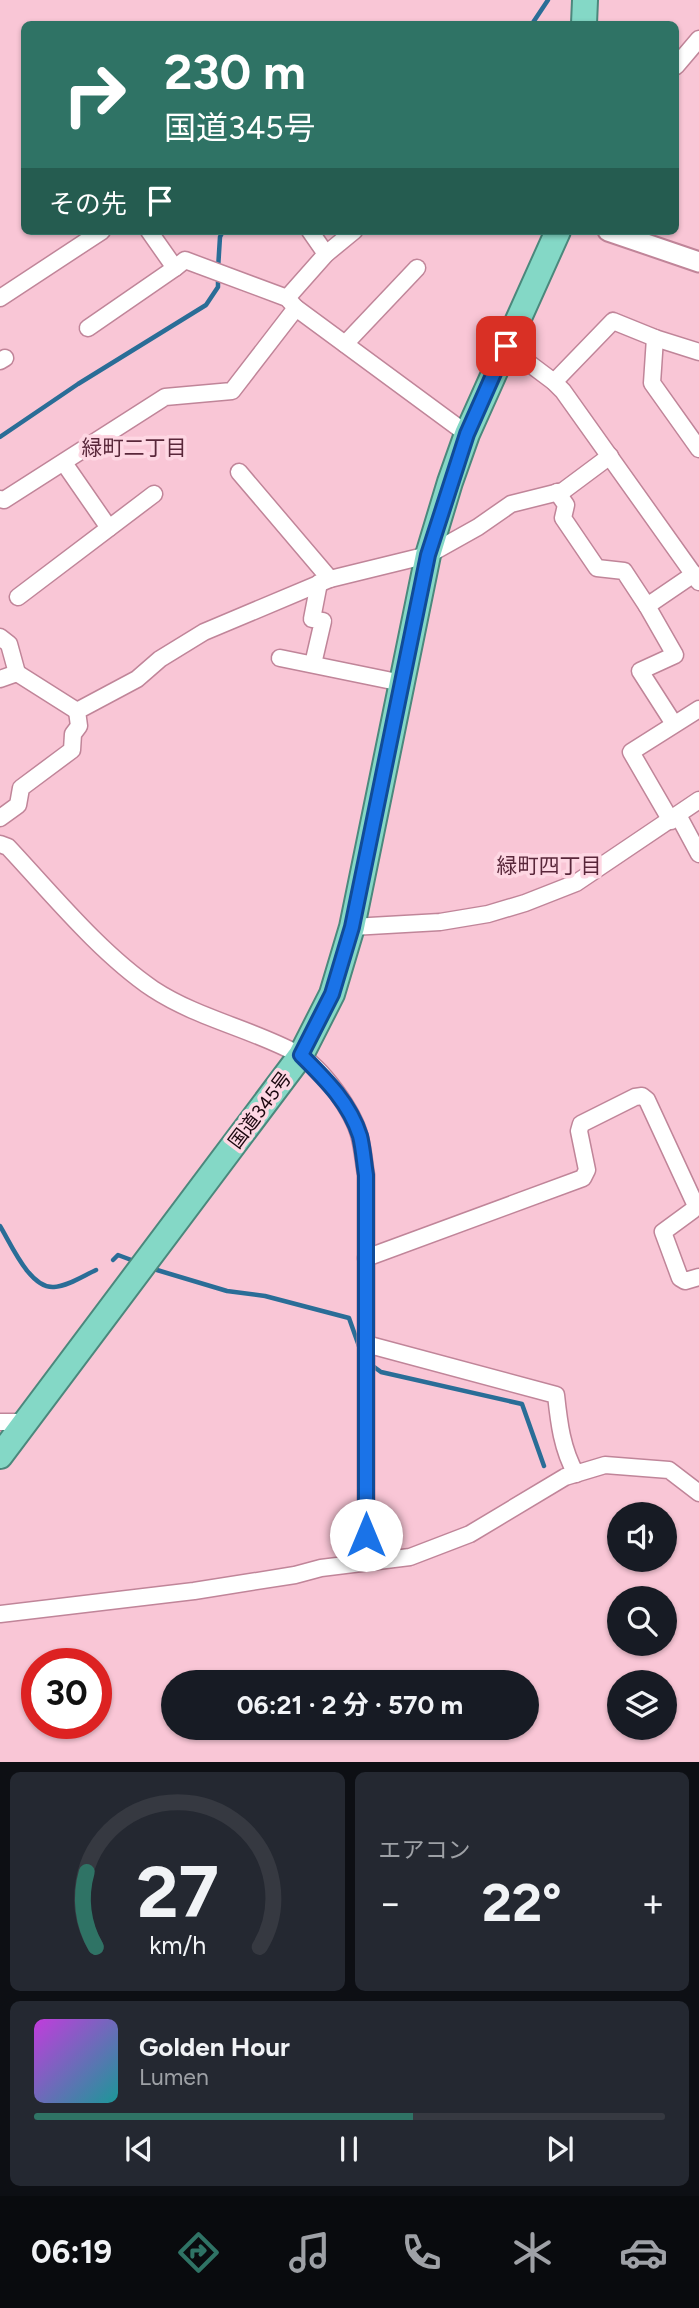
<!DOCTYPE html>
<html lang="ja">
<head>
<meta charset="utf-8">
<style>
  :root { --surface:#171b24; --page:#242831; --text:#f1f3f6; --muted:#9ea1a6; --line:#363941; --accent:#2f7365 }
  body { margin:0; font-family:Figtree,"Noto Sans JP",sans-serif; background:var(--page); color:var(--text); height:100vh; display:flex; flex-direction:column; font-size:26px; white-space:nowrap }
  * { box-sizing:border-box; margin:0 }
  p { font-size:23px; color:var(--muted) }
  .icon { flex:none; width:38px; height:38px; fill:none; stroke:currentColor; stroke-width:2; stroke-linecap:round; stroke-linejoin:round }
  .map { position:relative; height:1762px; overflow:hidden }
  .sheet { display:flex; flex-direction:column; gap:10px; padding:10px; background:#0d0f14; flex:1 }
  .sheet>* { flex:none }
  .guide { position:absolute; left:21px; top:21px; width:658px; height:214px; border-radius:10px; box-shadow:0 2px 5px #0004; background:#2f7365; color:#fff; overflow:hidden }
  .controls { position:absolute; left:607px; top:1502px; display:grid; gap:14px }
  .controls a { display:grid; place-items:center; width:70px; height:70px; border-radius:50%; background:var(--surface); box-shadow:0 2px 5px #0004; font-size:35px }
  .speed { position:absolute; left:21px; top:1648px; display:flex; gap:14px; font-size:35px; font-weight:700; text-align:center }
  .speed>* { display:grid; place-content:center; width:91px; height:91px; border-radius:50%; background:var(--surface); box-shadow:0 2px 5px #0004; line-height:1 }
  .speed .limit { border:10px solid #d22; background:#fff; color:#111 }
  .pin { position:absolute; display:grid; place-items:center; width:60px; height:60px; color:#fff; margin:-30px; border-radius:14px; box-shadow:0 4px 10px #0006 }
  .me { position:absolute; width:77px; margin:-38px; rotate:0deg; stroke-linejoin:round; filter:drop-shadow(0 0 5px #0008) }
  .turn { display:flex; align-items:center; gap:24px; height:147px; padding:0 28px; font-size:32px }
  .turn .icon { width:91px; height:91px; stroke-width:2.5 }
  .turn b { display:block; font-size:49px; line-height:60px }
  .then { display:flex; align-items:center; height:66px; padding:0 28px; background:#0003; gap:14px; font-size:26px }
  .big { font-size:52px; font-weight:700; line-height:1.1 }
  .sheet .tile { flex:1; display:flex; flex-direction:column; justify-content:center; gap:10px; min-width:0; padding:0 24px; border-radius:10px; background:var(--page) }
  .sheet .dial { align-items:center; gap:0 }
  .dial svg { height:182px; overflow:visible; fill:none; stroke:var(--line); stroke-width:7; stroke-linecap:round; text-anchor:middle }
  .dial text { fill:var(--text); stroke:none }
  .song { display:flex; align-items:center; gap:21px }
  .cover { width:84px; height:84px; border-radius:10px; background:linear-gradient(135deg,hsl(290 70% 55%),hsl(180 70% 35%)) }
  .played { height:7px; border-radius:4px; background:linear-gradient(90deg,var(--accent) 60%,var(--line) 60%) }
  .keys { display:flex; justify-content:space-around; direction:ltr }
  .heat { display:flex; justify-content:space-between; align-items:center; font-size:38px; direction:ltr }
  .sheet .tiles { flex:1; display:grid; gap:10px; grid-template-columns:1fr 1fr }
  .tile:last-child { grid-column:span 2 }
  .trip { position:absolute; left:161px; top:1670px; width:378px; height:70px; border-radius:35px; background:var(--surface); box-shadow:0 2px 5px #0004; font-weight:700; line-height:70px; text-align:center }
  .tabs { display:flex; height:112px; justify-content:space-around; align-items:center; background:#090b0e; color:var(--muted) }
  .tabs .icon { width:49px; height:49px }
  .tabs .on { color:var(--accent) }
  .tabs b { font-size:32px; color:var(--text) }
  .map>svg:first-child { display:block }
</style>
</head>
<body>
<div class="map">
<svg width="699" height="1762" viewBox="0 0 699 1762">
  <rect width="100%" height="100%" fill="#f9c6d6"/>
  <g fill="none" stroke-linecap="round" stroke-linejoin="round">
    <g stroke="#2a6d97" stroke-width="4.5">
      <path d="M532,24l16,-24"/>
      <path d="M218,269l2,-32 3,-6"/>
      <path d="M0,437l78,-53 128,-79 12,-18v-9"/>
      <path d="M0,1226c11,18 30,63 54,61 14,-1 29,-11 42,-17"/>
      <path d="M113,1260l5,-5 16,6"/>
      <path d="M157,1270l70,21 38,5 84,22 11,31"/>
      <path d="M370,1364l11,8 141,32 22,62"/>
    </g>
    <defs>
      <g id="minor">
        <path d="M676,66l23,-27"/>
        <path d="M149,231l26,37 10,-8 102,38 9,10"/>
        <path d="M310,231l16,23"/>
        <path d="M0,298l102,-67"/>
        <path d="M287,298l39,-44 28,-23"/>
        <path d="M88,328l87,-60"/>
        <path d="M655,338l-3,45 47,66"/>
        <path d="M345,344l72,-76"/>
        <path d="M506,346l48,36 9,9 136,191"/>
        <path d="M0,361l5,-3"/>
        <path d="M554,382l59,-61 42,17 44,14"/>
        <path d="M64,463l45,65"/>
        <path d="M239,472l91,107"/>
        <path d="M557,492l9,13 -3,13 34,50 27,3 23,35 47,-32"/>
        <path d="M0,499l4,1 161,-103 67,-6 64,-83 171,126"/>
        <path d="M18,597l136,-103"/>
        <path d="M647,606l28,49 -35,16 34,53"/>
        <path d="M0,637l9,7 8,29"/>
        <path d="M280,658l122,25"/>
        <path d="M313,664l10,-43 -11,-2 7,-36"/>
        <path d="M0,679l17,-6 60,38"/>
        <path d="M678,815l21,39"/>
        <path d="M0,818l18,-13 3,-17 51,-38 1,-16 6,-8 -2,-15 60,-32 23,-20 44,-27 126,-53 98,-24 50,-28 33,-23 52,-13 47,-35"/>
        <path d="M671,821l-40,-69 68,-43"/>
        <path d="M0,844l8,3c44,47 92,106 145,142 44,29 99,40 145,65 24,13 56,58 62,84 3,12 4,25 6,37v387"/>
        <path d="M352,927l88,-5 48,-8 37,-11 51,-20 123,-83"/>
        <path d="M366,1258l217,-80 4,-8 -8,-39 2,-7 54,-27 7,-1 5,4 49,106 -3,4 -30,22 17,46 5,3 14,-4"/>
        <path d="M366,1344l190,51c3,28 6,54 20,79"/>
        <path d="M0,1422h25"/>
        <path d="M0,1614l194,-23 101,-16 26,-7 89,-11 60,-23 95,-57 40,-12 64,5 30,23"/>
      </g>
      <path id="tertiary" d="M608,231l91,31"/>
      <g id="trunk">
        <path d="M584,24l1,-24"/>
        <path d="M0,1456l301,-401 31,-61 20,-67 76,-372 22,-73 17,-48 91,-203"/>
      </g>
    </defs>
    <use href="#minor" stroke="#c08599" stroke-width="19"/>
    <use href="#tertiary" stroke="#c08599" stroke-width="23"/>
    <use href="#trunk" stroke="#4b887c" stroke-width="28"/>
    <use href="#minor" stroke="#fff" stroke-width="16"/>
    <use href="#tertiary" stroke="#fff" stroke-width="19"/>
    <use href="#trunk" stroke="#84d8c6" stroke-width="24"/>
  </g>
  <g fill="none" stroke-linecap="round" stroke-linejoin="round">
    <defs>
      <path id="route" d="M366,1535v-360c-2,-12 -3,-27 -6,-39 -11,-34 -35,-57 -59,-81l31,-61 20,-67 76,-372 39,-121 39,-88"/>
    </defs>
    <use href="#route" stroke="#114b97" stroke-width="18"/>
    <use href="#route" stroke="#1a73e8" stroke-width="12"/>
  </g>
  <g text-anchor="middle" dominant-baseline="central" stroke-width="7" stroke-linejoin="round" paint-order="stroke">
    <g font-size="19" fill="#1b070e" stroke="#fed7e3">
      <text transform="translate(260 1110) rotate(-53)">国道345号</text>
    </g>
    <g font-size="21" fill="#59273a" stroke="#fed7e3">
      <text x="134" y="447">緑町二丁目</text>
      <text x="549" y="865">緑町四丁目</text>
    </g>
  </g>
</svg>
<div class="controls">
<a><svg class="icon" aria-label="sound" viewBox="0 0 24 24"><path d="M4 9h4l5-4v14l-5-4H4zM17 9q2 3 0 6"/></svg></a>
<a><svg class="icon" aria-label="search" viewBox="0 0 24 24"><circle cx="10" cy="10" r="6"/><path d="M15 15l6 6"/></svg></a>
<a><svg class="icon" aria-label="layers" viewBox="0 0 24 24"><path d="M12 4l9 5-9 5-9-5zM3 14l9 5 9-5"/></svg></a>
</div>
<div class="speed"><div class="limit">30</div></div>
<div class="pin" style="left:506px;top:346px;background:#d93025"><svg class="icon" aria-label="arrive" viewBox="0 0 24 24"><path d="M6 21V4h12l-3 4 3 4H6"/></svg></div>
<svg class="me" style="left:366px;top:1535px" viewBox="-20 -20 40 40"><circle r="19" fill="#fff"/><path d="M0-13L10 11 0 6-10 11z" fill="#1a73e8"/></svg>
<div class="trip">06:21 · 2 分 · 570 m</div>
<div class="guide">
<div class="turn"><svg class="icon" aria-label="right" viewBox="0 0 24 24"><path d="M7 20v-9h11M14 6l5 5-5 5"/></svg><div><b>230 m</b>国道345号</div></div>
<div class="then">その先<svg class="icon" aria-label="arrive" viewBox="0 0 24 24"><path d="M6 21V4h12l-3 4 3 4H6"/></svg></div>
</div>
</div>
<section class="sheet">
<div class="tiles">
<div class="tile dial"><svg viewBox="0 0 100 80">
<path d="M14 69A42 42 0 1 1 86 69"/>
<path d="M14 69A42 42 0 0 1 10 36" stroke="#2f7365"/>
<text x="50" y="56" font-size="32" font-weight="700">27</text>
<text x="50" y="72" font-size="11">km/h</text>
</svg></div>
<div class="tile"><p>エアコン</p>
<div class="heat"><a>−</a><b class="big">22°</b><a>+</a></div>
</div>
<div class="tile">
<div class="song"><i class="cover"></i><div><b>Golden Hour</b><p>Lumen</p></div></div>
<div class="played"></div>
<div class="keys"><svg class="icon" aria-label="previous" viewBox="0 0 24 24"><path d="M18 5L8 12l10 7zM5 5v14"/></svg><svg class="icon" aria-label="pause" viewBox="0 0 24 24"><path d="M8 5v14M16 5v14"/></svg><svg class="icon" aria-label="next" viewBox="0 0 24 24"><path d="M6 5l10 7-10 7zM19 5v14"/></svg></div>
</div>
</div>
</section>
<nav class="tabs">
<b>06:19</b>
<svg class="icon on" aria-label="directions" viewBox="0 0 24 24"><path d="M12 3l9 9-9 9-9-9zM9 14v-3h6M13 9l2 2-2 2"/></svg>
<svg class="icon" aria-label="music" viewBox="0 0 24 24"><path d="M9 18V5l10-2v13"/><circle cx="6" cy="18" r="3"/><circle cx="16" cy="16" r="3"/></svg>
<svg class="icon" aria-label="phone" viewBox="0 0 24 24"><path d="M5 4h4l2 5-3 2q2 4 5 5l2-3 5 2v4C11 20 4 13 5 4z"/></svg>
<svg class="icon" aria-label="climate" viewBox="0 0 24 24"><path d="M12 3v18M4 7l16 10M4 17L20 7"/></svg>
<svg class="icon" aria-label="car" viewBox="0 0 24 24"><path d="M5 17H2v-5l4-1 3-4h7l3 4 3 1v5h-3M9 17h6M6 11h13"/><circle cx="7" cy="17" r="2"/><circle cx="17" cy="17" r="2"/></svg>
</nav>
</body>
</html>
